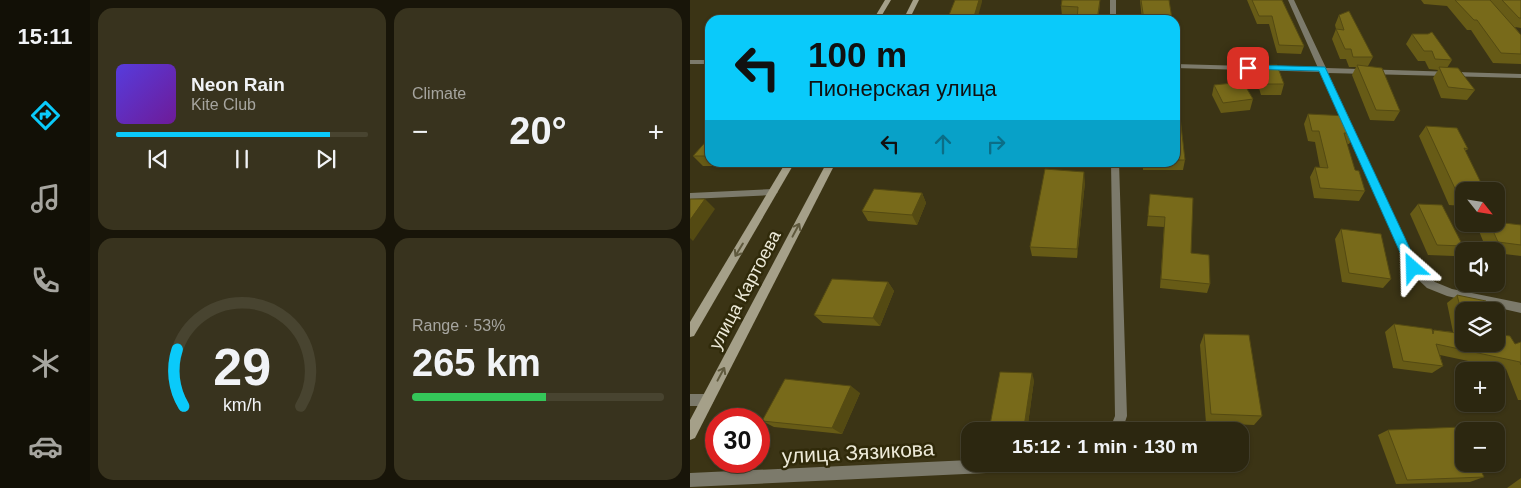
<!DOCTYPE html>
<html lang="en">
<head>
<meta charset="utf-8">
<style>
  :root { --surface:#2c2710; --page:#38331e; --text:#f1f3f6; --muted:#a6a59f; --line:#484430; --accent:#0acafa }
  body { margin:0; font-family:Arial,sans-serif; background:var(--page); color:var(--text); height:100vh; display:flex; flex-direction:column; font-size:19px; white-space:nowrap }
  * { box-sizing:border-box; margin:0 }
  p { font-size:16px; color:var(--muted) }
  .icon { flex:none; width:28px; height:28px; fill:none; stroke:currentColor; stroke-width:2; stroke-linecap:round; stroke-linejoin:round }
  .map { position:relative; flex:1; overflow:hidden }
  .sheet { display:flex; flex-direction:column; gap:8px; padding:8px; background:#181509; width:600px }
  .sheet>* { flex:none }
  .guide { position:absolute; left:15px; top:15px; width:475px; height:152px; border-radius:15px; box-shadow:0 1px 4px #0004,0 0 0 1px var(--line); background:#0acafa; color:#111; overflow:hidden }
  .needle { width:32px; rotate:120deg }
  .tools { position:absolute; left:765px; top:182px; display:grid; gap:10px }
  .tools a { display:grid; place-items:center; width:50px; height:50px; border-radius:10px; background:var(--surface); box-shadow:0 1px 4px #0004,0 0 0 1px var(--line); font-size:25px }
  .speed { position:absolute; left:15px; top:408px; display:flex; gap:10px; font-size:25px; font-weight:700; text-align:center }
  .speed>* { display:grid; place-content:center; width:65px; height:65px; border-radius:50%; background:var(--surface); box-shadow:0 1px 4px #0004,0 0 0 1px var(--line); line-height:1 }
  .speed .limit { border:8px solid #d22; background:#fff; color:#111 }
  .pin { position:absolute; display:grid; place-items:center; width:42px; height:42px; color:#fff; margin:-21px; border-radius:10px; box-shadow:0 2px 8px #0006 }
  .me { position:absolute; width:55px; margin:-28px; rotate:335deg; stroke-linejoin:round; filter:drop-shadow(0 0 4px #0008) }
  .turn { display:flex; align-items:center; gap:18px; height:105px; padding:0 20px; font-size:22px }
  .turn .icon { width:65px; height:65px; stroke-width:2.5 }
  .turn b { display:block; font-size:35px; line-height:42px }
  .lanes { display:flex; align-items:center; height:48px; padding:0 20px; background:#0003; justify-content:center; gap:25px; direction:ltr }
  .lanes .off { opacity:.35 }
  .big { font-size:38px; font-weight:800; line-height:1.1 }
  .sheet .widget { flex:1; display:flex; flex-direction:column; justify-content:center; gap:8px; min-width:0; padding:0 18px; border-radius:15px; background:var(--page) }
  .sheet .dial { align-items:center; gap:0 }
  .dial svg { height:130px; overflow:visible; fill:none; stroke:var(--line); stroke-width:7; stroke-linecap:round; text-anchor:middle }
  .dial text { fill:var(--text); stroke:none }
  .song { display:flex; align-items:center; gap:15px }
  .cover { width:60px; height:60px; border-radius:8px; background:linear-gradient(135deg,hsl(250 70% 55%),hsl(280 70% 35%)) }
  .played { height:5px; border-radius:2px; background:linear-gradient(90deg,var(--accent) 85%,var(--line) 85%) }
  .keys { display:flex; justify-content:space-around; direction:ltr }
  .heat { display:flex; justify-content:space-between; align-items:center; font-size:28px; direction:ltr }
  .charge { height:8px; border-radius:4px; background:linear-gradient(90deg,#34c759 53%,var(--line) 0) }
  .sheet .tiles { flex:1; display:grid; gap:8px; grid-template-columns:repeat(2,1fr) }
  .trip { position:absolute; left:271px; top:422px; width:288px; height:50px; border-radius:15px; background:var(--surface); box-shadow:0 1px 4px #0004,0 0 0 1px var(--line); font-weight:800; line-height:50px; text-align:center }
  main { display:flex; flex:1; min-height:0 }
  .dock { display:flex; flex-direction:column; width:90px; justify-content:space-around; align-items:center; background:#121006; color:var(--muted) }
  .dock .icon { width:35px; height:35px }
  .dock .on { color:var(--accent) }
  .dock b { font-size:22px; color:var(--text) }
  .map>svg:first-child { display:block }
</style>
</head>
<body>
<main>
<nav class="dock">
<b>15:11</b>
<svg class="icon on" aria-label="directions" viewBox="0 0 24 24"><path d="M12 3l9 9-9 9-9-9zM9 14v-3h6M13 9l2 2-2 2"/></svg>
<svg class="icon" aria-label="music" viewBox="0 0 24 24"><path d="M9 18V5l10-2v13"/><circle cx="6" cy="18" r="3"/><circle cx="16" cy="16" r="3"/></svg>
<svg class="icon" aria-label="phone" viewBox="0 0 24 24"><path d="M5 4h4l2 5-3 2q2 4 5 5l2-3 5 2v4C11 20 4 13 5 4z"/></svg>
<svg class="icon" aria-label="climate" viewBox="0 0 24 24"><path d="M12 3v18M4 7l16 10M4 17L20 7"/></svg>
<svg class="icon" aria-label="car" viewBox="0 0 24 24"><path d="M5 17H2v-5l4-1 3-4h7l3 4 3 1v5h-3M9 17h6M6 11h13"/><circle cx="7" cy="17" r="2"/><circle cx="17" cy="17" r="2"/></svg>
</nav>
<section class="sheet">
<div class="tiles">
<div class="widget">
<div class="song"><i class="cover"></i><div><b>Neon Rain</b><p>Kite Club</p></div></div>
<div class="played"></div>
<div class="keys"><svg class="icon" aria-label="previous" viewBox="0 0 24 24"><path d="M18 5L8 12l10 7zM5 5v14"/></svg><svg class="icon" aria-label="pause" viewBox="0 0 24 24"><path d="M8 5v14M16 5v14"/></svg><svg class="icon" aria-label="next" viewBox="0 0 24 24"><path d="M6 5l10 7-10 7zM19 5v14"/></svg></div>
</div>
<div class="widget"><p>Climate</p>
<div class="heat"><a>−</a><b class="big">20°</b><a>+</a></div>
</div>
<div class="widget dial"><svg viewBox="0 0 100 80">
<path d="M14 69A42 42 0 1 1 86 69"/>
<path d="M14 69A42 42 0 0 1 10 34" stroke="#0acafa"/>
<text x="50" y="56" font-size="32" font-weight="700">29</text>
<text x="50" y="72" font-size="11">km/h</text>
</svg></div>
<div class="widget"><p>Range · 53%</p><b class="big">265 km</b><div class="charge"></div></div>
</div>
</section>
<div class="map">
<svg width="831" height="488" viewBox="0 0 831 488">
  <rect width="100%" height="100%" fill="#3b3415"/>
  <g fill="none" stroke-linecap="round" stroke-linejoin="round">
    <g fill="#7c7a6b" fill-rule="evenodd">
      <rect x="420" y="0" width="6" height="20"/>
      <path d="M598,0h6l32,68 195,6v4l-193,-5 89,192 18,17 17,7 69,14v10l-74,-17 -20,-8 -18,-17 -89,-199 -145,-4v-4l143,4z"/>
      <rect x="0" y="60" width="20" height="4"/>
      <path d="M421,162h8l8,254 -5,15h-13l6,-15z"/>
      <path d="M83,189l5,3 -5,3 -83,4v-6z"/>
      <path d="M0,394h18l4,2 2,4 -2,4 -4,2h-18z"/>
      <path d="M280,460v4h65l-2,5 -5,2 -338,16v-14z"/>
    </g>
    <g fill="#a5a089" fill-rule="evenodd">
      <path d="M195,0h6l-12,20h-6z"/>
      <path d="M223,0h6l-10,20h-6z"/>
      <path d="M96,162h9l-101,174 -4,1v-15z"/>
      <path d="M137,162h9l-141,276 -5,2v-20z"/>
    </g>
  </g>
  <g fill="#675b16">
    <path d="M372,0h38l-2,20h-21v-3l-15,-1 -1,-10z"/>
    <path d="M450,0h29l3,20h-30z"/>
    <path d="M557,0h35l22,46 -3,8 -24,-1 -8,-29h-12z"/>
    <path d="M731,0h100v28l-6,-1 6,8v29l-28,-1 -22,-33h-4l-20,-24 -23,-2z"/>
    <path d="M649,15l34,42 -5,9 32,45 -6,10 -24,-1 -18,-45 4,-8h-7l-3,-8h-6l-8,-20 4,-10 -1,-4z"/>
    <path d="M722,34l40,26 -5,8 28,22 -8,10 -26,-2 -8,-20 5,-8 -9,-1 -4,-8h-7l-12,-17z"/>
    <path d="M567,65l27,19 -3,11h-20l-6,-20z"/>
    <path d="M524,85l39,14 -3,11 -29,3 -9,-18z"/>
    <path d="M485,99l10,61 -2,10h-40v-8h32z"/>
    <path d="M618,114l47,20 -6,10h-2l8,26 10,21 -6,10 -45,-3 -4,-21 5,-10 5,1 -5,-26 -7,-1 -4,-17z"/>
    <path d="M736,126l42,23 -3,2 -1,55 -15,-1 -30,-69z"/>
    <path d="M3,156h17v6h35l-3,4h-39z"/>
    <path d="M395,182l-8,76 -45,-2 -2,-9z"/>
    <path d="M232,193l4,10 -9,22 -49,-4 -6,-10z"/>
    <path d="M460,194l41,59 19,31 -3,9 -47,-5 4,-61 -17,-1z"/>
    <path d="M728,204l45,42 -9,10 -26,-1 -18,-41z"/>
    <path d="M796,224l35,1v31l-25,-3v-2h-9l-8,-20z"/>
    <path d="M651,229l50,50 -8,9 -41,-6 -7,-43z"/>
    <path d="M198,282l6,9 -14,35 -57,-3 -9,-8z"/>
    <path d="M767,295l7,16v33h51l6,-2v58h-3l-12,-31 -66,-14 3,11 -11,7 -39,-5 -8,-36 9,-8 38,7 2,-1 19,2 -6,-29z"/>
    <path d="M514,334l58,82 -8,9 -48,-2 -6,-78z"/>
    <path d="M344,380l-7,51h-33l-4,-6z"/>
    <path d="M170,393l-18,41 -68,-7 -12,-6z"/>
    <path d="M698,430l96,47 -14,5 -74,2 -18,-49z"/>
    <path d="M831,478v10h-14z"/>
  </g>
  <g fill="#544a12">
    <path d="M289,0h3v2l-5,18h-4z"/>
    <path d="M410,0v6l-2,14h-1z"/>
    <path d="M49,162h6l-3,4z"/>
    <path d="M394,172l1,10 -8,76v-9z"/>
    <path d="M232,193l4,10 -9,22 -5,-10z"/>
    <path d="M15,199l10,10 -22,32 -3,-3v-18z"/>
    <path d="M198,282l6,9 -14,35 -7,-8z"/>
    <path d="M342,373l2,7 -7,51h-1l-2,-4z"/>
    <path d="M161,386l9,7 -18,41 -10,-6z"/>
  </g>
  <g fill="#786a1a" stroke="#544a12">
    <path d="M265,0h24l-6,20h-26z"/>
    <path d="M372,0h38l-3,20h-20l1,-13 -17,-1z"/>
    <path d="M451,0h28l3,19h-8v1h-20z"/>
    <path d="M562,0h30l22,46 -25,-1 -7,-29h-13z"/>
    <path d="M765,0h35l31,35v19l-20,-1 -24,-33h-3z"/>
    <path d="M812,0h19v18h-2z"/>
    <path d="M659,11l24,46h-20l-2,-8h-6l-9,-20 8,1 -5,-15z"/>
    <path d="M742,32l20,28 -17,-1 -3,-8h-8l-12,-17h16z"/>
    <path d="M567,65h20l7,19h-20z"/>
    <path d="M667,65l25,3 18,43 -24,-1z"/>
    <path d="M749,67l19,1 17,22 -27,-3z"/>
    <path d="M553,82l10,17 -30,4 -9,-18z"/>
    <path d="M485,99h3l7,61h-10z"/>
    <path d="M618,114l40,2 7,18 -11,-1 11,37 4,1 6,20 -45,-3 -5,-21 13,1 -9,-37h-7z"/>
    <path d="M736,126l31,2 11,21 -4,-1 21,43h-21v5l-6,-1z"/>
    <path d="M20,137v19h-17z"/>
    <path d="M355,169l39,3 -7,77 -47,-2z"/>
    <path d="M184,189l48,4 -10,22 -50,-4z"/>
    <path d="M460,194l43,4 -2,55 18,2 1,29 -49,-5 4,-62 -17,-1z"/>
    <path d="M0,199h15l-15,21z"/>
    <path d="M728,204l24,1 21,41 -26,-1z"/>
    <path d="M806,222l25,3v20l-23,-3 -8,-18h6z"/>
    <path d="M651,229l40,5 10,45 -42,-6z"/>
    <path d="M142,279l56,3 -15,36 -59,-3z"/>
    <path d="M767,295l29,6 3,10h-25v11z"/>
    <path d="M704,324l38,5 1,5 1,-4 30,4v10h32v-10l14,2 5,8 6,-2v23l-1,-3 -84,-18 7,22 -40,-5z"/>
    <path d="M514,334l45,1 13,81 -51,-2z"/>
    <path d="M310,372l32,1 -8,54 -34,-2z"/>
    <path d="M95,379l66,7 -19,42 -70,-7z"/>
    <path d="M771,427l3,7v30h14l6,13 -77,3 -19,-50z"/>
  </g>
  <defs><path id="oneway-shaft" d="M-6 0H5M1.5-3L5.5 0L1.5 3" fill="none" stroke-width="1.6" stroke-linecap="round" stroke-linejoin="round" transform="scale(1.25)"/></defs>
  <g stroke="#5f593d">
    <use href="#oneway-shaft" transform="translate(106 230) rotate(-62)"/>
    <use href="#oneway-shaft" transform="translate(49 250) rotate(121)"/>
    <use href="#oneway-shaft" transform="translate(31 374) rotate(-62)"/>
  </g>
  <path fill="#0acafa" stroke="#0683a2" d="M558,65l77,2 94,201 -1,3h-9l-2,-3 -88,-197 -73,-2 -2,-1z"/>
  <g text-anchor="middle" dominant-baseline="central" stroke-width="5" stroke-linejoin="round" paint-order="stroke">
    <g font-size="18" fill="#edead8" stroke="#302a0a">
      <text transform="translate(55 290) rotate(-62)">улица Картоева</text>
    </g>
    <g font-size="21" fill="#edead8" stroke="#302a0a">
      <text transform="translate(168 452) rotate(-3)">улица Зязикова</text>
    </g>
  </g>
</svg>
<div class="tools">
<a><svg class="needle" viewBox="-14 -14 28 28"><path d="M0-13l5 13h-10z" fill="#e53935"/><path d="M0 13l5-13h-10z" fill="#a6a59f"/></svg></a>
<a><svg class="icon" aria-label="sound" viewBox="0 0 24 24"><path d="M4 9h4l5-4v14l-5-4H4zM17 9q2 3 0 6"/></svg></a>
<a><svg class="icon" aria-label="layers" viewBox="0 0 24 24"><path d="M12 4l9 5-9 5-9-5zM3 14l9 5 9-5"/></svg></a>
<a>+</a>
<a>−</a>
</div>
<div class="speed"><div class="limit">30</div></div>
<div class="pin" style="left:558px;top:68px;background:#d93025"><svg class="icon" aria-label="arrive" viewBox="0 0 24 24"><path d="M6 21V4h12l-3 4 3 4H6"/></svg></div>
<svg class="me" style="left:723px;top:268px" viewBox="-20 -20 40 40"><path d="M0-17L14 15 0 8-14 15z" fill="#0acafa" stroke="#fff" stroke-width="4"/></svg>
<div class="trip">15:12 · 1 min · 130 m</div>
<div class="guide">
<div class="turn"><svg class="icon" aria-label="left" viewBox="0 0 24 24"><path d="M17 20v-9H6M10 6l-5 5 5 5"/></svg><div><b>100 m</b>Пионерская улица</div></div>
<div class="lanes"><svg class="icon" aria-label="left" viewBox="0 0 24 24"><path d="M17 20v-9H6M10 6l-5 5 5 5"/></svg><svg class="icon off" aria-label="ahead" viewBox="0 0 24 24"><path d="M12 20V5M6 11l6-6 6 6"/></svg><svg class="icon off" aria-label="right" viewBox="0 0 24 24"><path d="M7 20v-9h11M14 6l5 5-5 5"/></svg></div>
</div>
</div>
</main>
</body>
</html>
